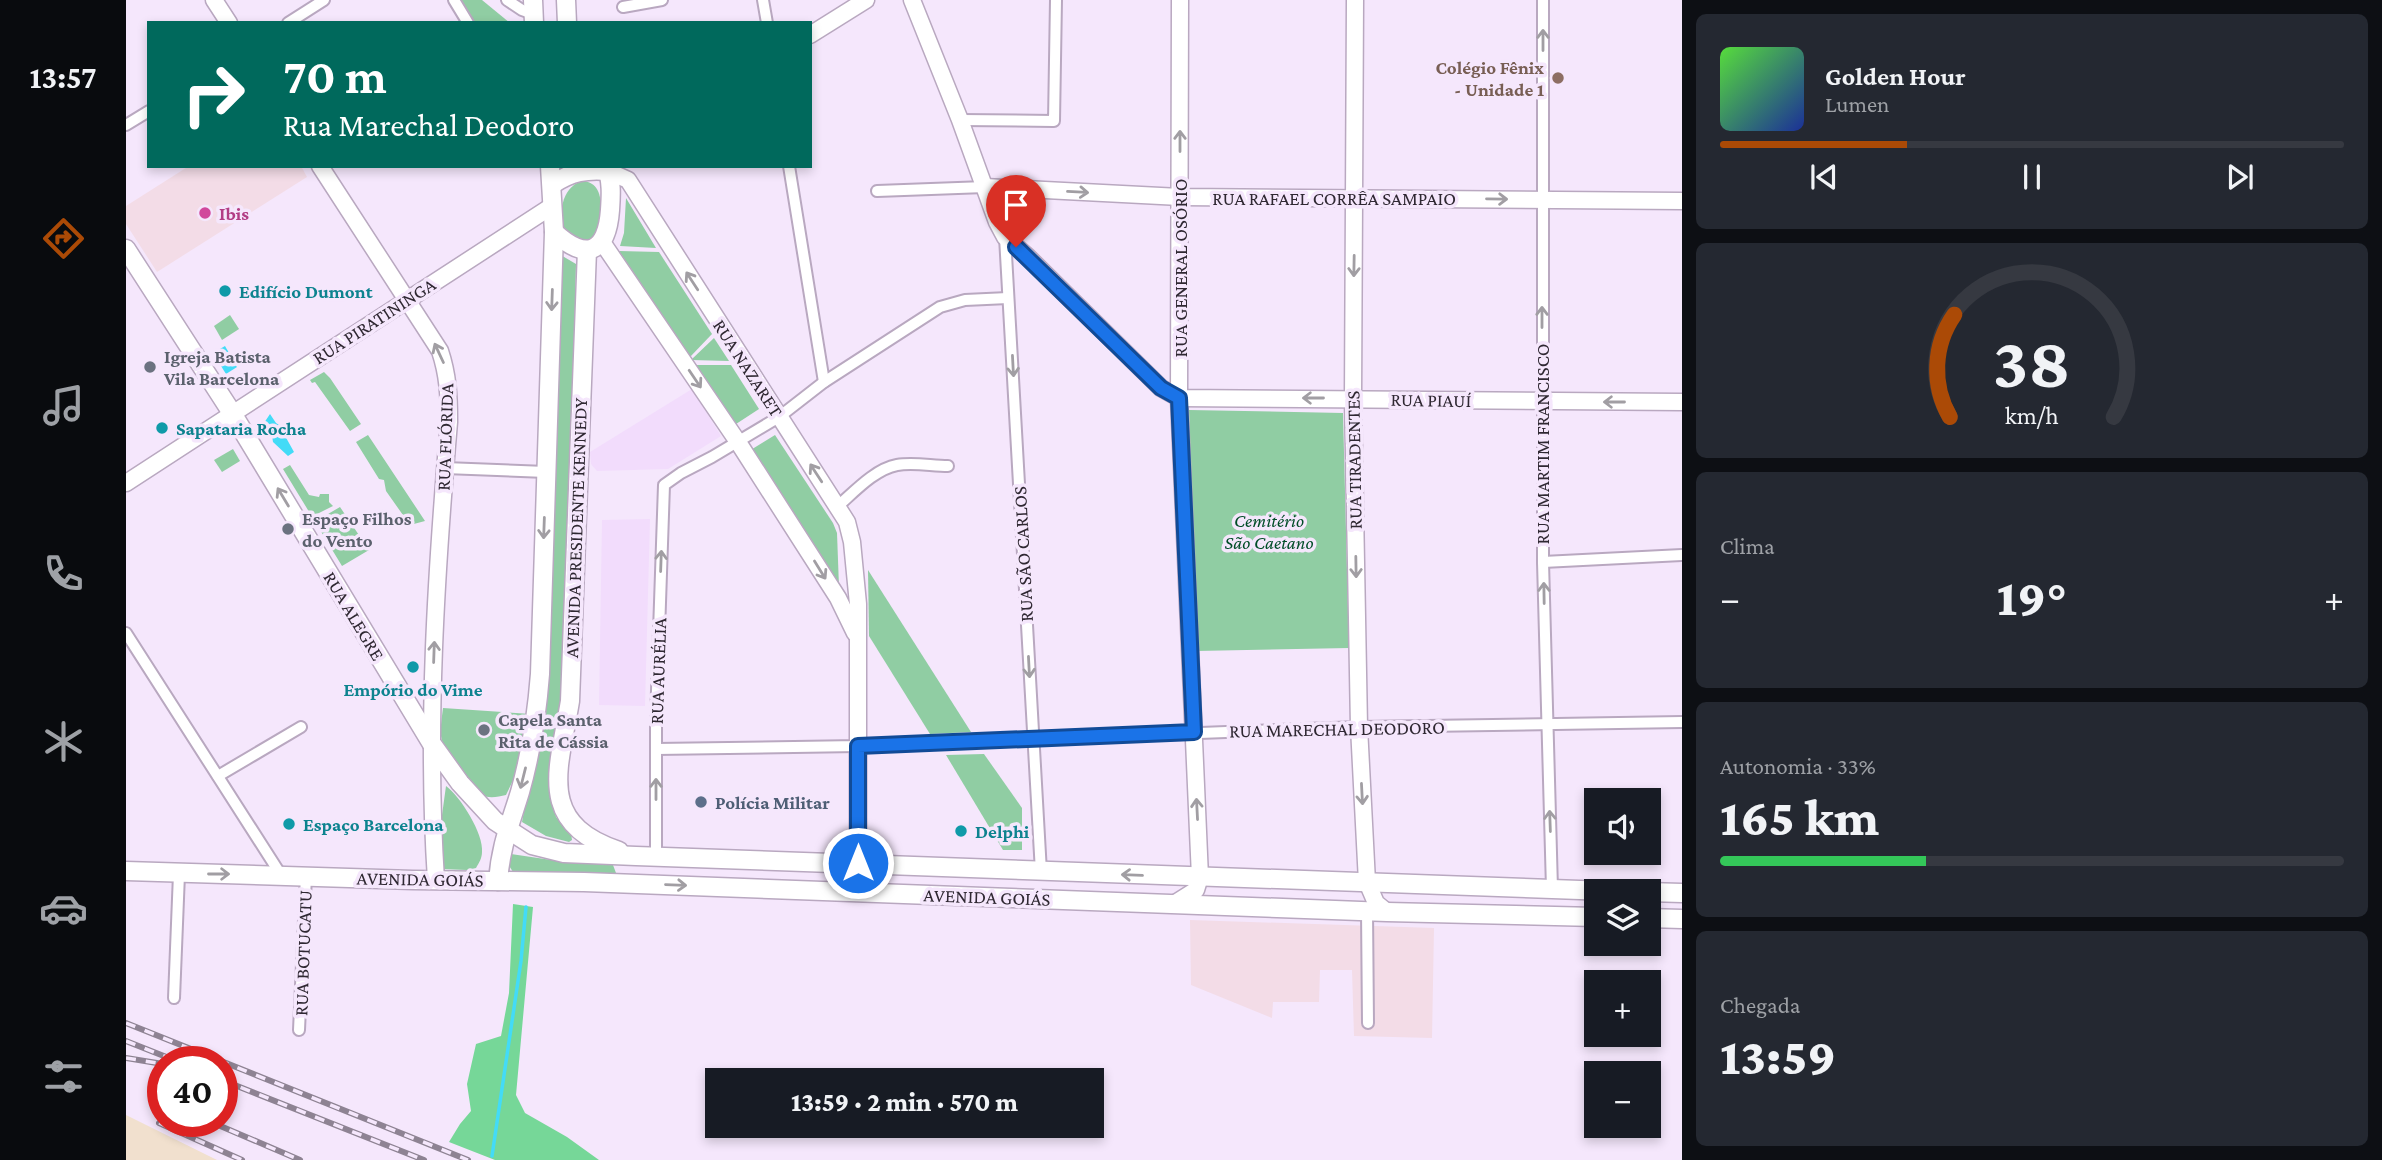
<!DOCTYPE html>
<html lang="pt">
<head>
<meta charset="utf-8">
<style>
  :root { --surface:#171b24; --page:#242831; --text:#f1f3f6; --muted:#9ea1a6; --line:#363941; --accent:#ab4a06 }
  body { margin:0; font-family:"Crimson Pro",serif; background:var(--page); color:var(--text); height:100vh; display:flex; flex-direction:column; font-size:26px; white-space:nowrap }
  * { box-sizing:border-box; margin:0 }
  p { font-size:23px; color:var(--muted) }
  .icon { flex:none; width:38px; height:38px; fill:none; stroke:currentColor; stroke-width:2; stroke-linecap:round; stroke-linejoin:round }
  .map { position:relative; flex:1; overflow:hidden }
  .panel { display:flex; flex-direction:column; gap:14px; padding:14px; background:#0d0f14; width:700px }
  .panel>* { flex:none }
  .guide { position:absolute; left:21px; top:21px; width:665px; height:147px; border-radius:0px; box-shadow:0 4px 10px #0003; background:#00695c; color:#fff; overflow:hidden }
  .tools { position:absolute; left:1458px; top:788px; display:grid; gap:14px }
  .tools a { display:grid; place-items:center; width:77px; height:77px; border-radius:0px; background:var(--surface); box-shadow:0 4px 10px #0003; font-size:35px }
  .speed { position:absolute; left:21px; top:1046px; display:flex; gap:14px; font-size:35px; font-weight:700; text-align:center }
  .speed>* { display:grid; place-content:center; width:91px; height:91px; border-radius:50%; background:var(--surface); box-shadow:0 4px 10px #0003; line-height:1 }
  .speed .limit { border:10px solid #d22; background:#fff; color:#111 }
  .pin { position:absolute; display:grid; place-items:center; width:60px; height:60px; color:#fff; margin:-72px -30px; border-radius:50% 50% 50% 0; rotate:-45deg; box-shadow:0 0 7px #0007 }
  .pin .icon { rotate:45deg }
  .me { position:absolute; width:77px; margin:-38px; rotate:0deg; stroke-linejoin:round; filter:drop-shadow(0 0 5px #0008) }
  .turn { display:flex; align-items:center; gap:24px; height:147px; padding:0 21px; font-size:32px }
  .turn .icon { width:91px; height:91px; stroke-width:2.5 }
  .turn b { display:block; font-size:49px; line-height:60px }
  .big { font-size:52px; font-weight:800; line-height:1.1 }
  .panel .widget { flex:1; display:flex; flex-direction:column; justify-content:center; gap:10px; min-width:0; padding:0 24px; border-radius:10px; background:var(--page) }
  .panel .dial { align-items:center; gap:0 }
  .dial svg { height:182px; overflow:visible; fill:none; stroke:var(--line); stroke-width:7; stroke-linecap:round; text-anchor:middle }
  .dial text { fill:var(--text); stroke:none }
  .song { display:flex; align-items:center; gap:21px }
  .cover { width:84px; height:84px; border-radius:10px; background:linear-gradient(135deg,hsl(110 70% 55%),hsl(230 70% 35%)) }
  .played { height:7px; border-radius:4px; background:linear-gradient(90deg,var(--accent) 30%,var(--line) 30%) }
  .keys { display:flex; justify-content:space-around; direction:ltr }
  .heat { display:flex; justify-content:space-between; align-items:center; font-size:38px; direction:ltr }
  .charge { height:10px; border-radius:5px; background:linear-gradient(90deg,#34c759 33%,var(--line) 0) }
  .trip { position:absolute; left:579px; top:1068px; width:399px; height:70px; border-radius:0px; background:var(--surface); box-shadow:0 4px 10px #0003; font-weight:800; line-height:70px; text-align:center }
  main { display:flex; flex:1; min-height:0 }
  .menu { display:flex; flex-direction:column; width:126px; justify-content:space-around; align-items:center; background:#090b0e; color:var(--muted) }
  .menu .icon { width:49px; height:49px }
  .menu .selected { color:var(--accent) }
  .menu b { font-size:32px; color:var(--text) }
  .map>svg:first-child { display:block }
</style>
</head>
<body>
<main>
<nav class="menu">
<b>13:57</b>
<svg class="icon selected" aria-label="directions" viewBox="0 0 24 24"><path d="M12 3l9 9-9 9-9-9zM9 14v-3h6M13 9l2 2-2 2"/></svg>
<svg class="icon" aria-label="music" viewBox="0 0 24 24"><path d="M9 18V5l10-2v13"/><circle cx="6" cy="18" r="3"/><circle cx="16" cy="16" r="3"/></svg>
<svg class="icon" aria-label="phone" viewBox="0 0 24 24"><path d="M5 4h4l2 5-3 2q2 4 5 5l2-3 5 2v4C11 20 4 13 5 4z"/></svg>
<svg class="icon" aria-label="climate" viewBox="0 0 24 24"><path d="M12 3v18M4 7l16 10M4 17L20 7"/></svg>
<svg class="icon" aria-label="car" viewBox="0 0 24 24"><path d="M5 17H2v-5l4-1 3-4h7l3 4 3 1v5h-3M9 17h6M6 11h13"/><circle cx="7" cy="17" r="2"/><circle cx="17" cy="17" r="2"/></svg>
<svg class="icon" aria-label="filters" viewBox="0 0 24 24"><path d="M4 7h16M4 17h16"/><circle cx="9" cy="7" r="2"/><circle cx="15" cy="17" r="2"/></svg>
</nav>
<div class="map">
<svg width="1556" height="1160" viewBox="0 0 1556 1160">
  <rect width="100%" height="100%" fill="#f5e7fc"/>
  <g fill="#f3dce7">
    <path d="M63,166h112l6,11 -150,95 -31,-48v-18z"/>
    <path d="M1064,920l244,8 -2,110 -78,-2 -2,-66h-32l-1,32h-46l-1,16 -81,-33z"/>
  </g>
  <path fill="#f1e0ce" d="M0,1115l91,45h-91z"/>
  <g fill="#f2dcfc">
    <path d="M566,389l29,47 -53,33 -71,2 -6,-7 -1,-12z"/>
    <path d="M524,519l-5,187 -46,-1 3,-185z"/>
  </g>
  <g fill="#90cda3">
    <path d="M333,0h23l28,23h-36z"/>
    <path d="M455,181c28,0 20,40 13,57l-8,5 -21,-10c-7,-19 -4,-44 16,-52z"/>
    <path d="M500,198l30,50 -36,-2 4,-13z"/>
    <path d="M493,251l40,1 53,82 -22,23z"/>
    <path d="M433,254l17,10 -5,219 -10,216 -8,51 -2,42 5,25 15,16 1,7 -3,2 -23,-6 -24,-14 21,-120z"/>
    <path d="M104,315l9,14 -17,11 -8,-14z"/>
    <path d="M588,338l15,23 -38,-1z"/>
    <path d="M567,365h38l28,44 -26,17z"/>
    <path d="M198,372l6,6 31,46 -11,7 -35,-49 -3,1 -2,-3z"/>
    <path d="M1063,410l154,3 6,235 -153,3z"/>
    <path d="M242,435l57,86 -15,4 -24,-34 -2,-11 -5,-1 -23,-37z"/>
    <path d="M649,435l58,88 4,10 2,54 -90,-136z"/>
    <path d="M107,449l7,12 -18,11 -8,-12z"/>
    <path d="M164,465l19,30 10,2 1,-3h9v8l4,4 -16,8 4,7 8,-4 -1,-3 12,-7 29,43 -27,16 -59,-97z"/>
    <path d="M742,570l103,162 -41,2 -61,-98z"/>
    <path d="M317,708l88,6 -13,56 -12,25c-9,2 -18,4 -26,-1 -14,-9 -37,-43 -39,-58 -1,-9 1,-19 2,-28z"/>
    <path d="M858,754l38,54v42h-19l-57,-95z"/>
    <path d="M320,786c14,10 38,48 36,66 0,6 -3,11 -6,16l-9,2 -27,-1 -1,-32z"/>
    <path d="M385,854l54,8 48,3 3,8 -34,2 -69,-3 -5,-8z"/>
  </g>
  <path fill="#76d798" d="M387,904l20,3 -17,188 9,18 42,24 32,23h-104l-46,-18 11,-18 11,-13 -4,-27 9,-40 25,-8 8,-43z"/>
  <g fill="#43dbf7">
    <path d="M99,346l12,21 -11,7 -13,-21z"/>
    <path d="M144,414l6,9 9,6 -1,5 10,18 -6,4 -15,-14 -2,-13 -7,-6z"/>
  </g>
  <g fill="none" stroke-linecap="round" stroke-linejoin="round">
    <path stroke="#43dbf7" stroke-width="3.5" d="M366,1156l29,-195 5,-54"/>
    <defs>
      <g id="street">
        <path d="M328,0l14,23"/>
        <path d="M381,0l15,10 11,4"/>
        <path d="M637,0l4,23"/>
        <path d="M1417,0v562l9,327"/>
        <path d="M497,7l39,-7"/>
        <path d="M162,23l36,-23"/>
        <path d="M834,120l94,1 2,-121"/>
        <path d="M0,125l23,-14"/>
        <path d="M663,166l35,216"/>
        <path d="M751,191l108,-4"/>
        <path d="M879,237l36,635"/>
        <path d="M319,468l101,4"/>
        <path d="M712,506c16,-14 37,-37 59,-41 16,-3 35,1 51,1"/>
        <path d="M1417,562l139,-7"/>
        <path d="M0,633l155,242"/>
        <path d="M530,749l202,-3 501,-19 323,-5"/>
        <path d="M92,776l83,-49"/>
        <path d="M530,857v-137l8,-235 17,-12 31,-16 67,-40 45,-35 116,-75 25,-7 43,-2"/>
        <path d="M1241,911l1,112"/>
        <path d="M48,998l5,-124"/>
        <path d="M173,1030l7,-154"/>
      </g>
      <g id="secondary">
        <path d="M88,0l15,23"/>
        <path d="M786,0l48,120 37,102 8,15 23,20 133,131 18,10 503,4"/>
        <path d="M1229,0l-2,399 6,328 8,155 9,21 11,9"/>
        <path d="M684,35l56,-35"/>
        <path d="M194,166l120,185c8,24 9,45 9,71 -13,152 -23,306 -13,458"/>
        <path d="M482,171l20,9 219,342 5,20 6,62v260"/>
        <path d="M859,187l195,10 502,4"/>
        <path d="M476,242l136,200 100,156 17,35"/>
        <path d="M0,483l426,-277"/>
        <path d="M1051,902l19,-12 4,-13 -21,-479 1,-398"/>
      </g>
      <g id="primary">
        <path d="M407,0l1,23"/>
        <path d="M440,0l1,23"/>
        <path d="M427,184c18,-12 33,-15 55,-13"/>
        <path d="M428,232c32,30 53,21 56,-22 1,-14 2,-30 -4,-44"/>
        <path d="M0,249l106,164 200,331 28,39 35,38 37,24 32,8 72,3 972,35"/>
        <path d="M461,250l-17,451c-11,68 -35,122 49,150"/>
        <path d="M0,871l287,9 171,2 803,30 209,5"/>
        <path d="M372,881c3,-37 12,-56 22,-89 11,-39 17,-79 20,-118l14,-442 -4,-66"/>
        <path d="M1522,892l34,1"/>
        <path d="M1522,918l34,1"/>
      </g>
    </defs>
    <use href="#street" stroke="#b9a8c0" stroke-width="14"/>
    <use href="#secondary" stroke="#b9a8c0" stroke-width="19"/>
    <use href="#primary" stroke="#b9a8c0" stroke-width="21"/>
    <use href="#street" stroke="#fff" stroke-width="10"/>
    <use href="#secondary" stroke="#fff" stroke-width="16"/>
    <use href="#primary" stroke="#fff" stroke-width="18"/>
    <defs>
      <g id="rail">
        <path d="M0,1023l342,137"/>
        <path d="M0,1041l53,21"/>
        <path d="M0,1058l37,6"/>
        <path d="M96,1080l202,80"/>
        <path d="M85,1122l89,38"/>
        <path d="M33,1123l83,37"/>
      </g>
    </defs>
    <use href="#rail" stroke="#8e8393" stroke-width="6"/>
    <use href="#rail" stroke="#f5e7fc" stroke-width="3.5" stroke-dasharray="10" stroke-linecap="butt"/>
  </g>
  <defs><path id="oneway-shaft" d="M-6 0H5M1.5-3L5.5 0L1.5 3" fill="none" stroke-width="1.6" stroke-linecap="round" stroke-linejoin="round" transform="scale(1.75)"/></defs>
  <g stroke="#a19ea3">
    <use href="#oneway-shaft" transform="translate(1417 40) rotate(-90)"/>
    <use href="#oneway-shaft" transform="translate(1054 141) rotate(-90)"/>
    <use href="#oneway-shaft" transform="translate(952 192) rotate(3)"/>
    <use href="#oneway-shaft" transform="translate(1371 199) rotate(1)"/>
    <use href="#oneway-shaft" transform="translate(1228 266) rotate(91)"/>
    <use href="#oneway-shaft" transform="translate(566 281) rotate(-123)"/>
    <use href="#oneway-shaft" transform="translate(426 300) rotate(92)"/>
    <use href="#oneway-shaft" transform="translate(1416 317) rotate(-90)"/>
    <use href="#oneway-shaft" transform="translate(313 353) rotate(-115)"/>
    <use href="#oneway-shaft" transform="translate(887 366) rotate(87)"/>
    <use href="#oneway-shaft" transform="translate(569 379) rotate(56)"/>
    <use href="#oneway-shaft" transform="translate(1187 398) rotate(-180)"/>
    <use href="#oneway-shaft" transform="translate(1488 402) rotate(-180)"/>
    <use href="#oneway-shaft" transform="translate(690 473) rotate(-123)"/>
    <use href="#oneway-shaft" transform="translate(157 497) rotate(-121)"/>
    <use href="#oneway-shaft" transform="translate(418 528) rotate(92)"/>
    <use href="#oneway-shaft" transform="translate(535 561) rotate(-88)"/>
    <use href="#oneway-shaft" transform="translate(1230 567) rotate(89)"/>
    <use href="#oneway-shaft" transform="translate(694 570) rotate(58)"/>
    <use href="#oneway-shaft" transform="translate(1418 593) rotate(-91)"/>
    <use href="#oneway-shaft" transform="translate(308 652) rotate(-88)"/>
    <use href="#oneway-shaft" transform="translate(903 667) rotate(87)"/>
    <use href="#oneway-shaft" transform="translate(397 778) rotate(104)"/>
    <use href="#oneway-shaft" transform="translate(530 789) rotate(-90)"/>
    <use href="#oneway-shaft" transform="translate(1236 794) rotate(87)"/>
    <use href="#oneway-shaft" transform="translate(1071 809) rotate(-93)"/>
    <use href="#oneway-shaft" transform="translate(1424 821) rotate(-92)"/>
    <use href="#oneway-shaft" transform="translate(93 874)"/>
    <use href="#oneway-shaft" transform="translate(1006 875) rotate(-178)"/>
    <use href="#oneway-shaft" transform="translate(550 885) rotate(2)"/>
  </g>
  <g fill="none" stroke-linecap="round" stroke-linejoin="round">
    <defs>
      <path id="route" d="M732,863v-117l336,-14 -15,-334 -18,-10 -145,-141"/>
    </defs>
    <use href="#route" stroke="#114b97" stroke-width="18"/>
    <use href="#route" stroke="#1a73e8" stroke-width="12"/>
  </g>
  <circle fill="#8d6e63" stroke="#f5e7fc" stroke-width="2.5" cx="1432" cy="78" r="7"/>
  <circle fill="#d1479c" stroke="#f5e7fc" stroke-width="2.5" cx="79" cy="213" r="7"/>
  <g fill="#0f9aa8" stroke="#f5e7fc" stroke-width="2.5">
    <circle cx="99" cy="291" r="7"/>
    <circle cx="36" cy="428" r="7"/>
    <circle cx="287" cy="667" r="7"/>
    <circle cx="163" cy="824" r="7"/>
    <circle cx="835" cy="831" r="7"/>
  </g>
  <g fill="#6b7280" stroke="#f5e7fc" stroke-width="2.5">
    <circle cx="24" cy="367" r="7"/>
    <circle cx="162" cy="529" r="7"/>
    <circle cx="358" cy="730" r="7"/>
  </g>
  <circle fill="#5c6f8a" stroke="#f5e7fc" stroke-width="2.5" cx="575" cy="802" r="7"/>
  <g text-anchor="middle" dominant-baseline="central" stroke-width="7" stroke-linejoin="round" paint-order="stroke">
    <g font-size="19" font-weight="bold" fill="#785e54" stroke="#f5e7fc" text-anchor="end">
      <text x="1418" y="67">Colégio Fênix<tspan x="1418" dy="22">- Unidade 1</tspan></text>
    </g>
    <g font-size="19" fill="#2f2832" stroke="#f5e7fc">
      <text x="1208" y="198">RUA RAFAEL CORRÊA SAMPAIO</text>
      <text transform="translate(1054 268) rotate(-90)">RUA GENERAL OSÓRIO</text>
      <text transform="translate(248 321) rotate(-33)">RUA PIRATININGA</text>
      <text transform="translate(622 368) rotate(57)">RUA NAZARET</text>
      <text transform="translate(1305 400) rotate(1)">RUA PIAUÍ</text>
      <text transform="translate(319 437) rotate(-88)">RUA FLÓRIDA</text>
      <text transform="translate(1416 444) rotate(-90)">RUA MARTIM FRANCISCO</text>
      <text transform="translate(1228 460) rotate(-91)">RUA TIRADENTES</text>
      <text transform="translate(450 528) rotate(-88)">AVENIDA PRESIDENTE KENNEDY</text>
      <text transform="translate(897 554) rotate(-93)">RUA SÃO CARLOS</text>
      <text transform="translate(228 616) rotate(59)">RUA ALEGRE</text>
      <text transform="translate(532 671) rotate(-88)">RUA AURÉLIA</text>
      <text transform="translate(1211 729) rotate(-1)">RUA MARECHAL DEODORO</text>
      <text transform="translate(294 879) rotate(1)">AVENIDA GOIÁS</text>
      <text transform="translate(861 897) rotate(2)">AVENIDA GOIÁS</text>
      <text transform="translate(177 953) rotate(-88)">RUA BOTUCATU</text>
    </g>
    <g font-size="19" font-weight="bold" fill="#b23c85" stroke="#f5e7fc" text-anchor="start">
      <text x="93" y="213">Ibis</text>
    </g>
    <g font-size="19" font-weight="bold" fill="#0d838f" stroke="#f5e7fc" text-anchor="start">
      <text x="113" y="291">Edifício Dumont</text>
      <text x="50" y="428">Sapataria Rocha</text>
      <text x="287" y="689" text-anchor="middle">Empório do Vime</text>
      <text x="177" y="824">Espaço Barcelona</text>
      <text x="849" y="831">Delphi</text>
    </g>
    <g font-size="19" font-weight="bold" fill="#5b616d" stroke="#f5e7fc" text-anchor="start">
      <text x="38" y="356">Igreja Batista<tspan x="38" dy="22">Vila Barcelona</tspan></text>
      <text x="176" y="518">Espaço Filhos<tspan x="176" dy="22">do Vento</tspan></text>
      <text x="372" y="719">Capela Santa<tspan x="372" dy="22">Rita de Cássia</tspan></text>
    </g>
    <g font-size="19" font-style="italic" fill="#004d27" stroke="#f5e7fc">
      <text x="1143" y="520">Cemitério<tspan x="1143" dy="22">São Caetano</tspan></text>
    </g>
    <g font-size="19" font-weight="bold" fill="#4e5e75" stroke="#f5e7fc" text-anchor="start">
      <text x="589" y="802">Polícia Militar</text>
    </g>
  </g>
</svg>
<div class="tools">
<a><svg class="icon" aria-label="sound" viewBox="0 0 24 24"><path d="M4 9h4l5-4v14l-5-4H4zM17 9q2 3 0 6"/></svg></a>
<a><svg class="icon" aria-label="layers" viewBox="0 0 24 24"><path d="M12 4l9 5-9 5-9-5zM3 14l9 5 9-5"/></svg></a>
<a>+</a>
<a>−</a>
</div>
<div class="speed"><div class="limit">40</div></div>
<div class="pin" style="left:890px;top:247px;background:#d93025"><svg class="icon" aria-label="arrive" viewBox="0 0 24 24"><path d="M6 21V4h12l-3 4 3 4H6"/></svg></div>
<svg class="me" style="left:732px;top:863px" viewBox="-20 -20 40 40"><circle r="17" fill="#1a73e8" stroke="#fff" stroke-width="3"/><path d="M0-11L8 9 0 5-8 9z" fill="#fff"/></svg>
<div class="trip">13:59 · 2 min · 570 m</div>
<div class="guide">
<div class="turn"><svg class="icon" aria-label="right" viewBox="0 0 24 24"><path d="M7 20v-9h11M14 6l5 5-5 5"/></svg><div><b>70 m</b>Rua Marechal Deodoro</div></div>
</div>
</div>
<section class="panel">
<div class="widget">
<div class="song"><i class="cover"></i><div><b>Golden Hour</b><p>Lumen</p></div></div>
<div class="played"></div>
<div class="keys"><svg class="icon" aria-label="previous" viewBox="0 0 24 24"><path d="M18 5L8 12l10 7zM5 5v14"/></svg><svg class="icon" aria-label="pause" viewBox="0 0 24 24"><path d="M8 5v14M16 5v14"/></svg><svg class="icon" aria-label="next" viewBox="0 0 24 24"><path d="M6 5l10 7-10 7zM19 5v14"/></svg></div>
</div>
<div class="widget dial"><svg viewBox="0 0 100 80">
<path d="M14 69A42 42 0 1 1 86 69"/>
<path d="M14 69A42 42 0 0 1 16 24" stroke="#ab4a06"/>
<text x="50" y="56" font-size="32" font-weight="700">38</text>
<text x="50" y="72" font-size="11">km/h</text>
</svg></div>
<div class="widget"><p>Clima</p>
<div class="heat"><a>−</a><b class="big">19°</b><a>+</a></div>
</div>
<div class="widget"><p>Autonomia · 33%</p><b class="big">165 km</b><div class="charge"></div></div>
<div class="widget"><p>Chegada</p><b class="big">13:59</b></div>
</section>
</main>
</body>
</html>
